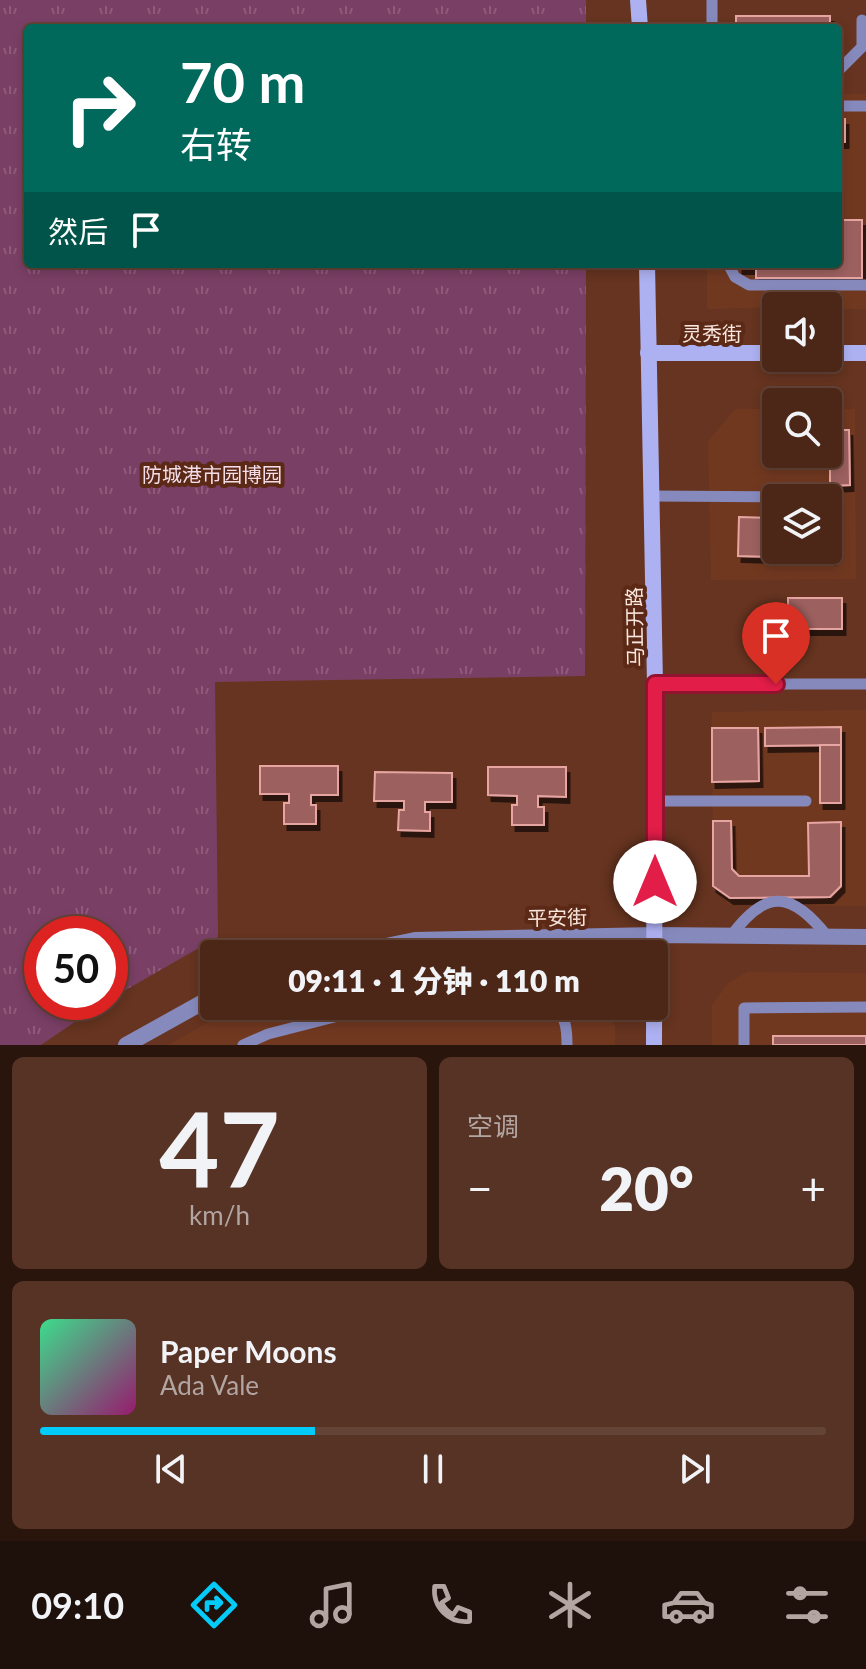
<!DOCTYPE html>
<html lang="zh">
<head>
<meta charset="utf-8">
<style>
  :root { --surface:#4c2718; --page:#563325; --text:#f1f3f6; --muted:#b2a5a2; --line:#634437; --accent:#02cbf9 }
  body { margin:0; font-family:Lato,"Noto Sans SC",sans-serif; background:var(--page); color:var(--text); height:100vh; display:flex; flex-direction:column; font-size:30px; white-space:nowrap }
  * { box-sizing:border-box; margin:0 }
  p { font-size:26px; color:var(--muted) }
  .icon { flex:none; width:44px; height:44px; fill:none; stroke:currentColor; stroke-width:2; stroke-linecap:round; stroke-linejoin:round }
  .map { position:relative; height:1045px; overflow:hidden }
  .details { display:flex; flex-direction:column; gap:12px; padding:12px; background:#2a150d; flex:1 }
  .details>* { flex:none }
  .hud { position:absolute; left:24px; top:24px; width:818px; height:244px; border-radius:8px; box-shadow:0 4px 12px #0003,0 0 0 2px var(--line); background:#00695c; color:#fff; overflow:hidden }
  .controls { position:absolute; left:762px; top:292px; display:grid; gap:16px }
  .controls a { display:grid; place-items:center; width:80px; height:80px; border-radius:8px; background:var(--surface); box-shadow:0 4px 12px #0003,0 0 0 2px var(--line); font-size:40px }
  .speed { position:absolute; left:24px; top:916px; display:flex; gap:16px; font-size:40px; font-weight:700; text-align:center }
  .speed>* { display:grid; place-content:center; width:104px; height:104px; border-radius:50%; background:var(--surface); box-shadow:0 4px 12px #0003,0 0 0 2px var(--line); line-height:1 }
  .speed .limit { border:12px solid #d22; background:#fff; color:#111 }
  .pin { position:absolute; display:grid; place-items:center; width:68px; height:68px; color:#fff; margin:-82px -34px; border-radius:50% 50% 50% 0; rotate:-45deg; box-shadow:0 0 8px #0007 }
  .pin .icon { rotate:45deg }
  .me { position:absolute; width:88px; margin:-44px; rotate:0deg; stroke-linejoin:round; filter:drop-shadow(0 0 6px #0008) }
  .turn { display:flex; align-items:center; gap:28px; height:168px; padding:0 24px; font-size:36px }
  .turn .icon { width:104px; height:104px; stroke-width:2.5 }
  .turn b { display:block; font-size:56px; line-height:68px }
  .then { display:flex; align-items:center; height:76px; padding:0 24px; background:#0003; gap:16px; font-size:30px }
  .big { font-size:60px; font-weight:800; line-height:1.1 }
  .details .tile { flex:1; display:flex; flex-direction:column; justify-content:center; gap:12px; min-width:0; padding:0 28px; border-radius:12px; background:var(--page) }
  .details .dial { align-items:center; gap:0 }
  .dial b { font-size:104px; line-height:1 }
  .song { display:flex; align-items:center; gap:24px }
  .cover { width:96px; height:96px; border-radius:12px; background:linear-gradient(135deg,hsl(150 70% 55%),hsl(320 70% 35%)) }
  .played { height:8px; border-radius:4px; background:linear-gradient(90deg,var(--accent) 35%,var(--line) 35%) }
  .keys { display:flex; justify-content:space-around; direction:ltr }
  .heat { display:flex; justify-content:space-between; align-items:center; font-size:44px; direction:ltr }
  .details .tiles { flex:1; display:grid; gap:12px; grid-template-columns:1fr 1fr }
  .tile:last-child { grid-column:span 2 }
  .trip { position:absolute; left:200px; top:940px; width:468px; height:80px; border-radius:8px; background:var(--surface); box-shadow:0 4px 12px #0003,0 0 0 2px var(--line); font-weight:800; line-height:80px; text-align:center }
  .tab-bar { display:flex; height:128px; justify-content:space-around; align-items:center; background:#1e100a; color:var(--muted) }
  .tab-bar .icon { width:56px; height:56px }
  .tab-bar .on { color:var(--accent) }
  .tab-bar b { font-size:36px; color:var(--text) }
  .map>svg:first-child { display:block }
</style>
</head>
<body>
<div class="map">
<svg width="866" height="1045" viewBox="0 0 866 1045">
  <defs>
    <pattern id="park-tufts" width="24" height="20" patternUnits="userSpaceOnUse" patternTransform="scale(2)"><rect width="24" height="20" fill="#7a3f65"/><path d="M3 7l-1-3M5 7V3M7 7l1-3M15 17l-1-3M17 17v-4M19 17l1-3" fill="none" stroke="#8e5b7b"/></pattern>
    <filter id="shadow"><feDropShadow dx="3.5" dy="6" stdDeviation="0" flood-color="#0009"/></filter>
  </defs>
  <rect width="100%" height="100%" fill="#663420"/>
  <g fill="#713820" fill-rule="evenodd">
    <path d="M838,94h28v215h-38v-3l-121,3v-45h131z"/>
    <path d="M735,409h41v45h52v-45h27l1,170 -145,1 -3,-139zM776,498h52v52h-52z"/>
    <path d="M866,710v196l-137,-1 -16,-19 -1,-174z"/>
    <path d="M747,972l119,1v72h-154v-40l16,-22z"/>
    <path d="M238,1006h367l10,21v18h-447z"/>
  </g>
  <path fill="url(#park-tufts)" d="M0,0h586v28h-558v236h558l-1,412 -370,6 3,255 -108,62v-65h-68v68h62l-63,43h-41z"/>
  <g fill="#9c605e" stroke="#e7a5a2" stroke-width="2" filter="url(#shadow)">
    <rect x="736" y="16" width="94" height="12"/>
    <rect x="838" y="119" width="7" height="23"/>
    <path d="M838,220h24v58h-106v-10h-17v-4h99z"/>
    <path d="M830,430h19l1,55 -20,1z"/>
    <path d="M739,517l37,1v32h52v-30h5l-1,39 -94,-3z"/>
    <rect x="788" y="598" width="54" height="31"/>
    <path d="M841,727v18l-76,1v-18z"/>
    <path d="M712,728h46l1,53 -47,1z"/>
    <rect x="820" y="745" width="21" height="58"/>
    <path d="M260,766h78v29h-27v10h5v19h-32v-21h5v-9h-29z"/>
    <path d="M488,767h78v30l-28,-1v11h6v18h-32v-20h5v-9l-29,-1z"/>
    <path d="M375,772l77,1v29h-27v10h5v19l-32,-1 1,-20h5v-9h-30z"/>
    <path d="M713,821h18l1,48 7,7h70l-1,-53 33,-1v64l-11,11 -100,1 -17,-12z"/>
    <rect x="773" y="1036" width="93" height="9"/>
  </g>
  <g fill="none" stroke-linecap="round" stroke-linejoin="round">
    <g stroke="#8689bc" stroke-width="11">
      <path d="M712,0v28"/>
      <path d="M838,71l24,-24v-27"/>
      <path d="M838,106h28"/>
      <path d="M728,264l7,13 14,8h117"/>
      <path d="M651,496l165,1"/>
      <path d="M655,684h211"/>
      <path d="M655,801h151"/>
      <path d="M731,936c36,-49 61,-44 97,1"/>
      <path d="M553,1006c13,10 14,23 14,39"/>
      <path d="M243,1045l25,-11 109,-28"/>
      <path d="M744,1045v-37l122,-1"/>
    </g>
    <g stroke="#8689bc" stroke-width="16">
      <path d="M347,954l68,-14 240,-5 211,2"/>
      <path d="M126,1045l88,-49"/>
    </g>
    <g stroke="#aeb1f1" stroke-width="16">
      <path d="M638,0l2,28"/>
      <path d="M647,264l8,420 -1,361"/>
      <path d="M648,353h128"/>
      <path d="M828,353h38"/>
    </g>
  </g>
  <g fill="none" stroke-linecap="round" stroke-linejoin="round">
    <defs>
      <path id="route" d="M655,882v-198h121"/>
    </defs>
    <use href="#route" stroke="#92132f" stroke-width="20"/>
    <use href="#route" stroke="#e11d48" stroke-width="14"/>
  </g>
  <g text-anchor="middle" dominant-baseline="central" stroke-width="8" stroke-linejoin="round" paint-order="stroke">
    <g font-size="20" fill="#fae7e0" stroke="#5b2915">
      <text x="712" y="333">灵秀街</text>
      <text transform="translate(634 627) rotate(-91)">马正开路</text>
      <text transform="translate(557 917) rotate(-1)">平安街</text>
    </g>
    <g font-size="20" fill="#f2dde9" stroke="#5b2915">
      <text x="212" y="474">防城港市园博园</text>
    </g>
  </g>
</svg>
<div class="controls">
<a><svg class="icon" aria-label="sound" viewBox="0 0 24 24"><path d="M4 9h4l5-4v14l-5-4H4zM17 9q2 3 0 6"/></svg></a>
<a><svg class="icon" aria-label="search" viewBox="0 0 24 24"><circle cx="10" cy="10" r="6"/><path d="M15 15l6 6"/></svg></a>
<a><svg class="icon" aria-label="layers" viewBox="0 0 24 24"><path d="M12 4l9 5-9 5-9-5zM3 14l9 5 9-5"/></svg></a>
</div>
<div class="speed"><div class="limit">50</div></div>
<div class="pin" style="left:776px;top:684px;background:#d93025"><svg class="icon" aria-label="arrive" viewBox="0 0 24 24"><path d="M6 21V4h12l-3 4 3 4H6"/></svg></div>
<svg class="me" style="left:655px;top:882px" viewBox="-20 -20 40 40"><circle r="19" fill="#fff"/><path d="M0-13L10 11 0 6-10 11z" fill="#e11d48"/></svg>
<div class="trip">09:11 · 1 分钟 · 110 m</div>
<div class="hud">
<div class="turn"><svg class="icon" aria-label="right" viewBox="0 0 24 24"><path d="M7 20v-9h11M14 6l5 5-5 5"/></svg><div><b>70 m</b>右转</div></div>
<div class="then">然后<svg class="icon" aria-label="arrive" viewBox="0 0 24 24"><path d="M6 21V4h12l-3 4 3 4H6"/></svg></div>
</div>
</div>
<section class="details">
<div class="tiles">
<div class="tile dial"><b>47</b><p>km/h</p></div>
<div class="tile"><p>空调</p>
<div class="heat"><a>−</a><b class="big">20°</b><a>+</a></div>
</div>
<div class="tile">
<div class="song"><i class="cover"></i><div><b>Paper Moons</b><p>Ada Vale</p></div></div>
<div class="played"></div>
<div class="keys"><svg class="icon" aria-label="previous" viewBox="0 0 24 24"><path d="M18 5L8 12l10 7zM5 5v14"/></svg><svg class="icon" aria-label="pause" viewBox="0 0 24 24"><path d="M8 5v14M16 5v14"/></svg><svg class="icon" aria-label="next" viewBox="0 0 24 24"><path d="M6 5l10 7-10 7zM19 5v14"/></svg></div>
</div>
</div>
</section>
<nav class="tab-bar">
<b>09:10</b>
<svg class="icon on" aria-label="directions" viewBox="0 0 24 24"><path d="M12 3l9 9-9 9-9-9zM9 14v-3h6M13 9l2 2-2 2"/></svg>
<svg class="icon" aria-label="music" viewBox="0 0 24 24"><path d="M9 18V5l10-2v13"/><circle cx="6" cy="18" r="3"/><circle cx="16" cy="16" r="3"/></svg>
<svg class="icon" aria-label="phone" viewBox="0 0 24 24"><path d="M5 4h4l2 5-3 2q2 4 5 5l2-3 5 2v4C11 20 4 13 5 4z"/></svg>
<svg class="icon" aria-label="climate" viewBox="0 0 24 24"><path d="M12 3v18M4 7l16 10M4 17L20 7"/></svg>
<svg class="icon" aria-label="car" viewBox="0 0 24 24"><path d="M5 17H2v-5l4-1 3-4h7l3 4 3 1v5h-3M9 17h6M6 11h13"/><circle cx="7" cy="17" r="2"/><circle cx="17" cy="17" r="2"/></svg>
<svg class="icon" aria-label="filters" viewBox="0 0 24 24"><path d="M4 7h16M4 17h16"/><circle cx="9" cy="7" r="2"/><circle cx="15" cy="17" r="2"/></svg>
</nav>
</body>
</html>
